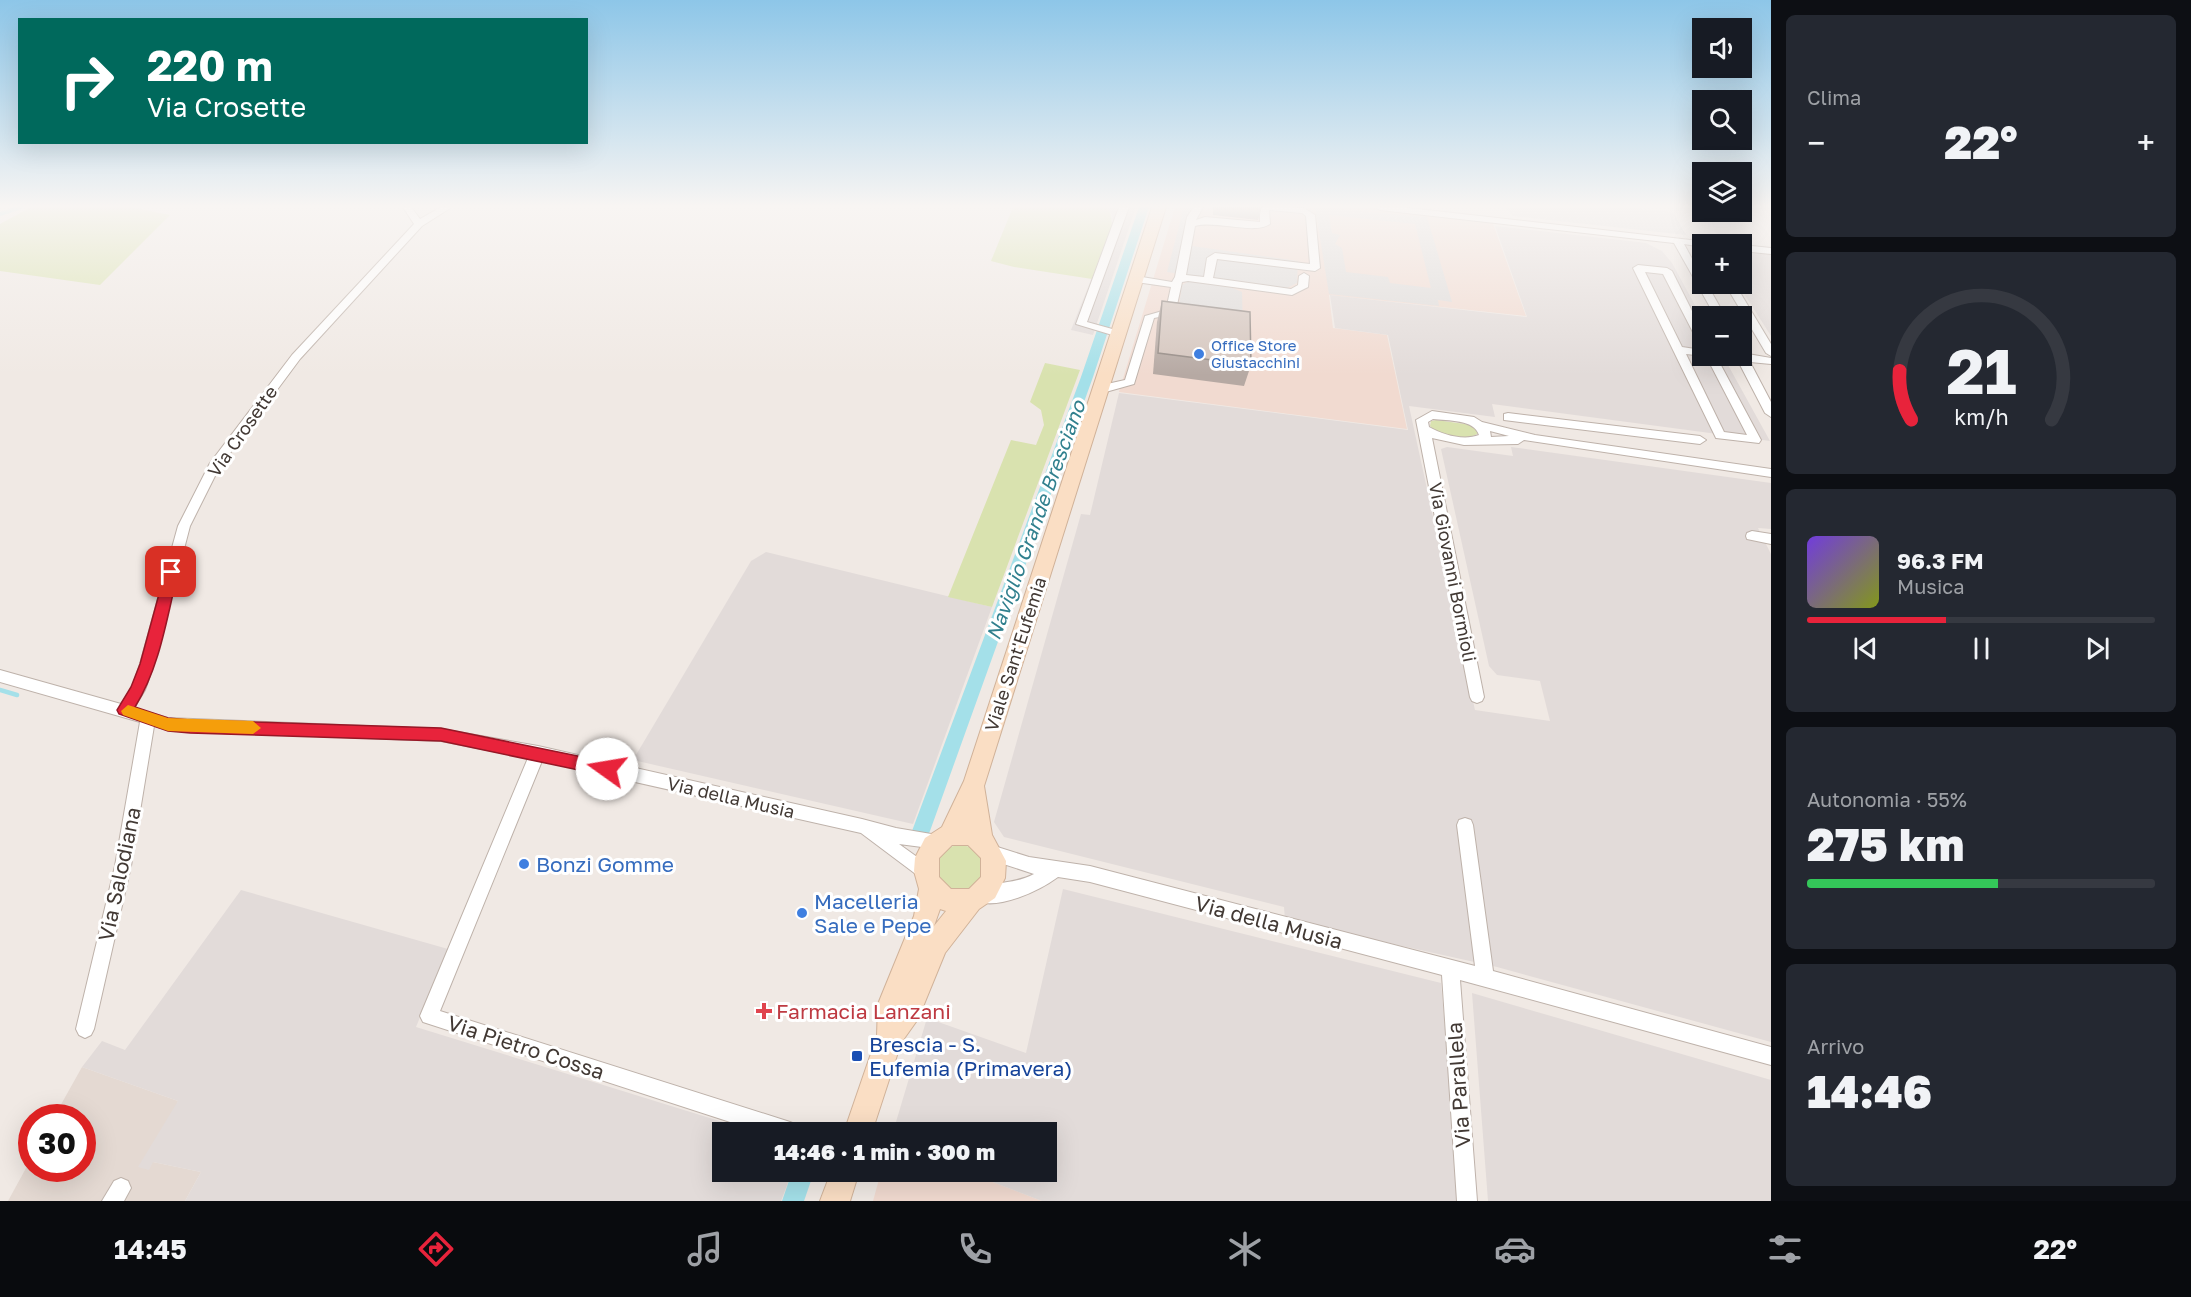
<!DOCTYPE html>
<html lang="it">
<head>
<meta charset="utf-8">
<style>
  :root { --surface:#171b24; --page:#242831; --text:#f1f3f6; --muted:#9ea1a6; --line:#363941; --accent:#e8233b }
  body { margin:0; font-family:"Golos Text",sans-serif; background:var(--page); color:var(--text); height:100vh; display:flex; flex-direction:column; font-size:22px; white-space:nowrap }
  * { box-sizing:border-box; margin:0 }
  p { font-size:20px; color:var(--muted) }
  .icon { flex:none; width:33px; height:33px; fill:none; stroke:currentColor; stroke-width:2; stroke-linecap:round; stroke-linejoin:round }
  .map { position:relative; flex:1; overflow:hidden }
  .drawer { display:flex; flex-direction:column; gap:15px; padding:15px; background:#0d0f14; width:420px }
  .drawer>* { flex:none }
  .banner { position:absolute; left:18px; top:18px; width:570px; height:126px; border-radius:0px; box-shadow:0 6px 24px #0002; background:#00695c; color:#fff; overflow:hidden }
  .controls { position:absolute; left:1692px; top:18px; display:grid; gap:12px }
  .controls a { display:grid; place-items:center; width:60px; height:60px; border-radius:0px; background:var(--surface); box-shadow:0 6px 24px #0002; font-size:30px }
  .speed { position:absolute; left:18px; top:1104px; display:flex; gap:12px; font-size:30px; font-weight:700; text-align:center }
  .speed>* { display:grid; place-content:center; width:78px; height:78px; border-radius:50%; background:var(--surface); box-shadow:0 6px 24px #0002; line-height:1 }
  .speed .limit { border:9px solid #d22; background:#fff; color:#111 }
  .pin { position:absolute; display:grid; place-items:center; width:51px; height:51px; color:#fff; margin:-26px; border-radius:12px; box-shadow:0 3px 9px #0006 }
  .me { position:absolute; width:66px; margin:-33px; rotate:283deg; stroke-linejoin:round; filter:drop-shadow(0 0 4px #0008) }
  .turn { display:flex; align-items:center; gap:21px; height:126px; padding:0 30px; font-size:27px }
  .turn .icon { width:78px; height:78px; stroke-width:2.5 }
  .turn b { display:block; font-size:42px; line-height:51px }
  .big { font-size:45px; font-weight:800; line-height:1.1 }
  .drawer .widget { flex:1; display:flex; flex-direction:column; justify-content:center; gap:9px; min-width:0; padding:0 21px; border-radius:9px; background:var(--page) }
  .drawer .dial { align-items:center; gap:0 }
  .dial svg { height:156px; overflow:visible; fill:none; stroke:var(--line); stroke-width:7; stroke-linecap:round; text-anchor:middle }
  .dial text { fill:var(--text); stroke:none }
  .song { display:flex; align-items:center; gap:18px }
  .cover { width:72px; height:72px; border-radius:9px; background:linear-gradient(135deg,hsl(260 70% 55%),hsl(70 70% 35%)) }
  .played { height:6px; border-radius:3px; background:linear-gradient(90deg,var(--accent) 40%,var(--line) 40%) }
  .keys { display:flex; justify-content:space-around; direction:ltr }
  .heat { display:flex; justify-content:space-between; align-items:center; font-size:33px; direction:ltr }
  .charge { height:9px; border-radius:4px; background:linear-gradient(90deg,#34c759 55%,var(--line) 0) }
  .trip { position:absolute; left:712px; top:1122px; width:345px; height:60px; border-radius:0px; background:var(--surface); box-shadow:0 6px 24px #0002; font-weight:800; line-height:60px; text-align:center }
  .dock { display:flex; height:96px; justify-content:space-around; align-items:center; background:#090b0e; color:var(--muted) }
  .dock .icon { width:42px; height:42px }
  .dock .selected { color:var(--accent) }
  .dock b { font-size:27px; color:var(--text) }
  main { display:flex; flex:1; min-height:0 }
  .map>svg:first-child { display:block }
</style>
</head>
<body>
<main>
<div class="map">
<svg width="1771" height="1201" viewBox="0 0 1771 1201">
  <rect width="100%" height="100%" fill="#f0e9e4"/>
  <path fill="#e4d9d2" d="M82,1067l96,34 -25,61 48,10 -16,29h-177l23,-42 1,9h50v-50l-28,-1z"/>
  <g fill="#f1dad0">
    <path d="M1175,207h186l131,14 34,95 -197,-21 4,33 54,7 20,94 -288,-37z"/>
    <path d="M881,1172h86l75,29h-169z"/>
  </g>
  <g fill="#e2dbd9">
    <path d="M1107,207h29l-43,128 -22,-5 42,-106 -1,-10z"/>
    <path d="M1495,226l134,15 17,2 16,8 10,12 30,55v38h21l47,85 -278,-37 3,13 -86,-11 66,304 75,11 -10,-40 -43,-6 -8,-9 -48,-217 6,-2 66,9 -2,-9 260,36v46l-13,-1 13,26v488l-274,-75 -212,-47 -1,-13 -280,-70 -10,-15 87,-308 9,1 29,-122 289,37 -20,-95 -53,-7 -5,-33 197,22z"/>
    <path d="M1742,250l29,2v84l-33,-52h4z"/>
    <path d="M766,552l226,55 -79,217 -280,-64 118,-199z"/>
    <path d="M1063,889l378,94 19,218h-418l-75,-29h80v-40h-154l34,-114 99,35z"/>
    <path d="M241,890l207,59 -32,78 339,105h-32v40h69l-11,29h-596l16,-29 -48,-10 -4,8 -11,-3 40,-66 -96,-34 20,-26 23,9z"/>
    <path d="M1472,993l299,87v121h-283z"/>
  </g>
  <g fill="#d9e2af">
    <path d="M31,207h99l40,8 -70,70 -100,-14v-47z"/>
    <path d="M1013,207h94c14,19 -7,52 -15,72l-78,-12 -23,-6z"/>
    <path d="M1045,363l35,7 -88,237 -44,-10 63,-157 25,5 8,-20 -3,-15 -11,-8z"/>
    <path d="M1436,420l36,5 6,8c-10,9 -40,3 -48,-7l1,-5z"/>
    <circle cx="960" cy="868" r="23"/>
  </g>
  <g fill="#dedbd9" fill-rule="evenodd">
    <path d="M1184,207h9l-8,38 113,16 -1,22 -10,5h-13l-107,-16z"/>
    <path d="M1315,207l112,10 25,85 -14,-2 1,6 -110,-12zM1329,215l86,9 16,64 -41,-5 -2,-6 -42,-5 -4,-24 -7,-4 5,-9 -8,-2z"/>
    <path d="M1505,207h116l52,5 13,23 -173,-19z"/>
    <path d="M1189,281l41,6 12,5 1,42 -67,-9 6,-40z"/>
  </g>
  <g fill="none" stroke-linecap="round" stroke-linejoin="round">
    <path stroke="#a4e0e9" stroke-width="4" d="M0,214l21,-7"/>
    <path stroke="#a4e0e9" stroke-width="4.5" d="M0,690l17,5"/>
    <g fill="#a4e0e9" fill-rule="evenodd">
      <path d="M1139,207h10l-56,170 -163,454 -3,6 -6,2 -6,-2 -3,-6 169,-454z"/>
      <path d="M792,1172h22l-10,29h-22z"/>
    </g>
    <defs>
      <g id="street">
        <path d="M403,207h8l9,12 21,-12h11l-30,19 -122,133 -81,109 -29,58 -36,138 -9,26 -11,18 34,10 273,11 97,17 324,73 34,9 47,8 2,5 -2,5 -6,3 -38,-5 32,23 2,6 -2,6 -6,2 -64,-48 -319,-72 -102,250 350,111 7,3 3,7h-39l-338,-110 -3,-6 108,-258 -87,-17 -273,-11 -14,-4 -23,140 -37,163 -3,6 -6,3 -6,-3 -3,-6 39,-163 25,-144 -140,-40v-12l121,34 11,-16 8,-24 38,-138 32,-63 82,-108 122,-131z"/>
        <path d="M1119,207h10l-42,115 36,10v4l-4,1 -43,-13z"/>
        <path d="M1194,207h9l-7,13 9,-3 55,5v-15l44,1 11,7 5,53 -5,3 -98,-12 -4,19 78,11 7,-4 1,-9 5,-3 5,3 -1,11 -16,8 -104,-14 -6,1 -7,32 -21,4 -20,66 -32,9 -4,-1v-6l27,-6 20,-64 21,-6 5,-23 -35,-5 -5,-3 5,-3 36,6 3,-5 12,-60zM1269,210l33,3 4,3 4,48 -95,-11 -8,5 -3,19 -18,-2 9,-49c21,-6 59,9 75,-2z"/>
        <path d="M1375,207h25l308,35 1,2h-7v3l-18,-3 18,33v7h5l18,32h-10l-41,-73 -294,-33z"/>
        <path d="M1742,245l29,3v6l-29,-3z"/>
        <path d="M1638,265l29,3 5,3 30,60v12l-5,-3 -34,-66 -18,-2 37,75 20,3v6h3l-19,-2 38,78 23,3 -41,-79h10l45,84 -2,3 -43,-5 -83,-170z"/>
        <path d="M1725,284h10l36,60v12l-5,-3z"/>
        <path d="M1742,353l29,5v6l-21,-2 21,40v15l-6,-4 -27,-52 -14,-2 -5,-3h23z"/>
        <path d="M1432,411l42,6 8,5 53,13 236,34v8l-247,-37 -6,4 -54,1 -32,-7 52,259 -2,4 -5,2 -5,-2 -2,-4 -54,-277zM1433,419c15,2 41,0 46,16 -15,6 -36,0 -50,-8l-1,-5zM1490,431l19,5 -18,1z"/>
        <path d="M1508,413l192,23 6,4 -6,4 -196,-24v-6z"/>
        <path d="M1752,531l19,3v10l-24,-5 -1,-3 1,-3z"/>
        <path d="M1465,818l6,2 2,5 20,146 278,76v18l-311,-85 17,221h-20l-15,-226 -352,-93 -32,-5c-19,14 -59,33 -82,24l-2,-6 2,-6c19,-8 37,-4 58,-15l-49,-16 -2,-5 2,-5 6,-3 38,12 61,9 385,100 -18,-141 2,-5z"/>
        <path d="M121,1178l7,3 3,7 -7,13h-22l12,-20z"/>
      </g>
      <g id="secondary">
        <path d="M1152,207h14l-182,579 8,49 14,26 -1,17 -10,20 -16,11 -34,44 -27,66 -17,24 -29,89h-28l33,-96 1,-32 36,-88 5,-27 -5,-18 1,-13 10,-20 17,-11 22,-46zM952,845h16l13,13v19l-12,12h-18l-12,-12v-19zM940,909l6,2 -12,15z"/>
        <path d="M831,1172h28l-9,29h-30z"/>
      </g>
    </defs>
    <use href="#street" stroke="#beb2aa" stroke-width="2"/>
    <use href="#secondary" stroke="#d0b299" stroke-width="2"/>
    <use href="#street" fill="#fff" fill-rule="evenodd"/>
    <use href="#secondary" fill="#fadec4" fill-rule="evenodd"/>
  </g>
  <g fill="#b6a9a3">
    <path d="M1213,207h49l-4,13 -45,-5z"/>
    <path d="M1162,301l89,64 -7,21 -91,-12 4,-52z"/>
  </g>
  <path fill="#d4c5bd" stroke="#948a84" stroke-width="1.5" d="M1162,301l88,11 1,53 -93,-12z"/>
  <linearGradient id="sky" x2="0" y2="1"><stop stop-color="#8dc6e8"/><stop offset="0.55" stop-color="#f8f5f3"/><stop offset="1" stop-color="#f8f5f3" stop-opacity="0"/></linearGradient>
  <rect width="1771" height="375" fill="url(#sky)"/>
  <path fill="#e8233b" stroke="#971726" stroke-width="1.5" d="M171,567l7,5c-11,45 -18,95 -43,135l33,11 22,2 251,8 166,34 6,2 2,5 -2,5 -6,2 -166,-35 -251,-8 -22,-2 -49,-17 -2,-4 14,-23 9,-23 25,-92z"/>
  <path fill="#f59e0b" d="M128,705l40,13 85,3 8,7 -8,6 -85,-3 -45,-16 -2,-4z"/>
  <g fill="#3f7fe0" stroke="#fff" stroke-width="2">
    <circle cx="1199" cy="354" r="6"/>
    <circle cx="524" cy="864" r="6"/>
    <circle cx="802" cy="913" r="6"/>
  </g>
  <path fill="#e0444e" stroke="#fff" stroke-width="2" d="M761 1002h6v6h6v6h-6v6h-6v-6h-6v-6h6z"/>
  <rect fill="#1a4fb4" stroke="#fff" stroke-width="2" x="851" y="1050" width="12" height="12" rx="3"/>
  <g text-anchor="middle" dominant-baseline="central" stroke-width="6" stroke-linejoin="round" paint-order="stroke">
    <g font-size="15" fill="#366cbe" stroke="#fff" text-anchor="start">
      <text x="1211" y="345">Office Store<tspan x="1211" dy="17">Giustacchini</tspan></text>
    </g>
    <g font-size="18" fill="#423934" stroke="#fff">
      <text transform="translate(242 431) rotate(-55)">Via Crosette</text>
      <text transform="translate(1453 572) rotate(79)">Via Giovanni Bormioli</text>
      <text transform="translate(1015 654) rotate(-72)">Viale Sant'Eufemia</text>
      <text transform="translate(731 797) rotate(13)">Via della Musia</text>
    </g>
    <g font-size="20" font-style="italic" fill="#31808e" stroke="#fff">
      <text transform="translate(1035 520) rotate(-70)">Naviglio Grande Bresciano</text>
    </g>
    <g font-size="21" fill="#366cbe" stroke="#fff" text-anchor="start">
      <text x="536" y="864">Bonzi Gomme</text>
      <text x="814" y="901">Macelleria<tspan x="814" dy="24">Sale e Pepe</tspan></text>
    </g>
    <g font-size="21" fill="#423934" stroke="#fff">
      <text transform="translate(119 874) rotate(-78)">Via Salodiana</text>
      <text transform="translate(1269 922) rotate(15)">Via della Musia</text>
      <text transform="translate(526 1047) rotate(18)">Via Pietro Cossa</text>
      <text transform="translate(1458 1085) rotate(-94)">Via Parallela</text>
    </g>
    <g font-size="21" fill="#be3a42" stroke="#fff" text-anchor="start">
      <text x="776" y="1011">Farmacia Lanzani</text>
    </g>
    <g font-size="21" fill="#164399" stroke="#fff" text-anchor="start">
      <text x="869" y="1044">Brescia - S.<tspan x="869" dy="24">Eufemia (Primavera)</tspan></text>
    </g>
  </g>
</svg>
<div class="controls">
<a><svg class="icon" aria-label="sound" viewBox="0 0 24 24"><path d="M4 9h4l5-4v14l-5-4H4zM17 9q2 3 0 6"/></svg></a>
<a><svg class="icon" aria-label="search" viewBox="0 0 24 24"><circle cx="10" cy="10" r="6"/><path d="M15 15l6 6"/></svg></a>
<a><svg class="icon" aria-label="layers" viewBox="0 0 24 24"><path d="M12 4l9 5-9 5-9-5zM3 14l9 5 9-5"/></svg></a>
<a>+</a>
<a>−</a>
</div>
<div class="speed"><div class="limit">30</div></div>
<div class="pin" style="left:171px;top:572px;background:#d93025"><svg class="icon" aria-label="arrive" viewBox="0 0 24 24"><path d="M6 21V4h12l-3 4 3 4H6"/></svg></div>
<svg class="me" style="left:607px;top:769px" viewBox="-20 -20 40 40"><circle r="19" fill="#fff"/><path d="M0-13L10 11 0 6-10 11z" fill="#e8233b"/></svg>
<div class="trip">14:46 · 1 min · 300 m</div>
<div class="banner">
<div class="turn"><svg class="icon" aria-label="right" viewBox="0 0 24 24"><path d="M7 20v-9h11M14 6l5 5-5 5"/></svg><div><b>220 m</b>Via Crosette</div></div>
</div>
</div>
<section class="drawer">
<div class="widget"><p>Clima</p>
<div class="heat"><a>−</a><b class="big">22°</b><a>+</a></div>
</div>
<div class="widget dial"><svg viewBox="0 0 100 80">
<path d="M14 69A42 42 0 1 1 86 69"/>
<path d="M14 69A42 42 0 0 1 8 44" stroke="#e8233b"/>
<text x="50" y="56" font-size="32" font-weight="700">21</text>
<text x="50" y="72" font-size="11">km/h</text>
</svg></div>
<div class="widget">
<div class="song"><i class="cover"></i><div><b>96.3 FM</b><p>Musica</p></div></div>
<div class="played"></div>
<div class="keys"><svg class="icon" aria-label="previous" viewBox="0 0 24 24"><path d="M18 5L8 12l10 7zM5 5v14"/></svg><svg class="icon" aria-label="pause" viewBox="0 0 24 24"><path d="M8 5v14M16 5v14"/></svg><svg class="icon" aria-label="next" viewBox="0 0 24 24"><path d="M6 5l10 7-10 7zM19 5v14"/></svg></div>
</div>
<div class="widget"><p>Autonomia · 55%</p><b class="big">275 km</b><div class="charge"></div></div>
<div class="widget"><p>Arrivo</p><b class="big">14:46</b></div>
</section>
</main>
<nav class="dock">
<b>14:45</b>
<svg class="icon selected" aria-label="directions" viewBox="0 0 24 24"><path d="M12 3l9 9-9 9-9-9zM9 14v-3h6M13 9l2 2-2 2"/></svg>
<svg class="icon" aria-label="music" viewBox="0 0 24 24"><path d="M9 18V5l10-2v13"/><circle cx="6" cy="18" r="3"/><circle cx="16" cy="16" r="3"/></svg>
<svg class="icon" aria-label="phone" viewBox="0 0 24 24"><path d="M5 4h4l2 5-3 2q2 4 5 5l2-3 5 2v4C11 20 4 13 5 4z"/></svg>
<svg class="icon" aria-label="climate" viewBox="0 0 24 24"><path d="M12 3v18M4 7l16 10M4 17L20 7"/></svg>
<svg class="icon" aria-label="car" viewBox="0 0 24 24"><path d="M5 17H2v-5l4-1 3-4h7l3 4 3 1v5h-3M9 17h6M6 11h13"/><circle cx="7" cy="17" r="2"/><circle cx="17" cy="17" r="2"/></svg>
<svg class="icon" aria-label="filters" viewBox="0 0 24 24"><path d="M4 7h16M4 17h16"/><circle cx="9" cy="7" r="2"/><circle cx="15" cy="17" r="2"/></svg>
<b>22°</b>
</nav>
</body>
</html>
